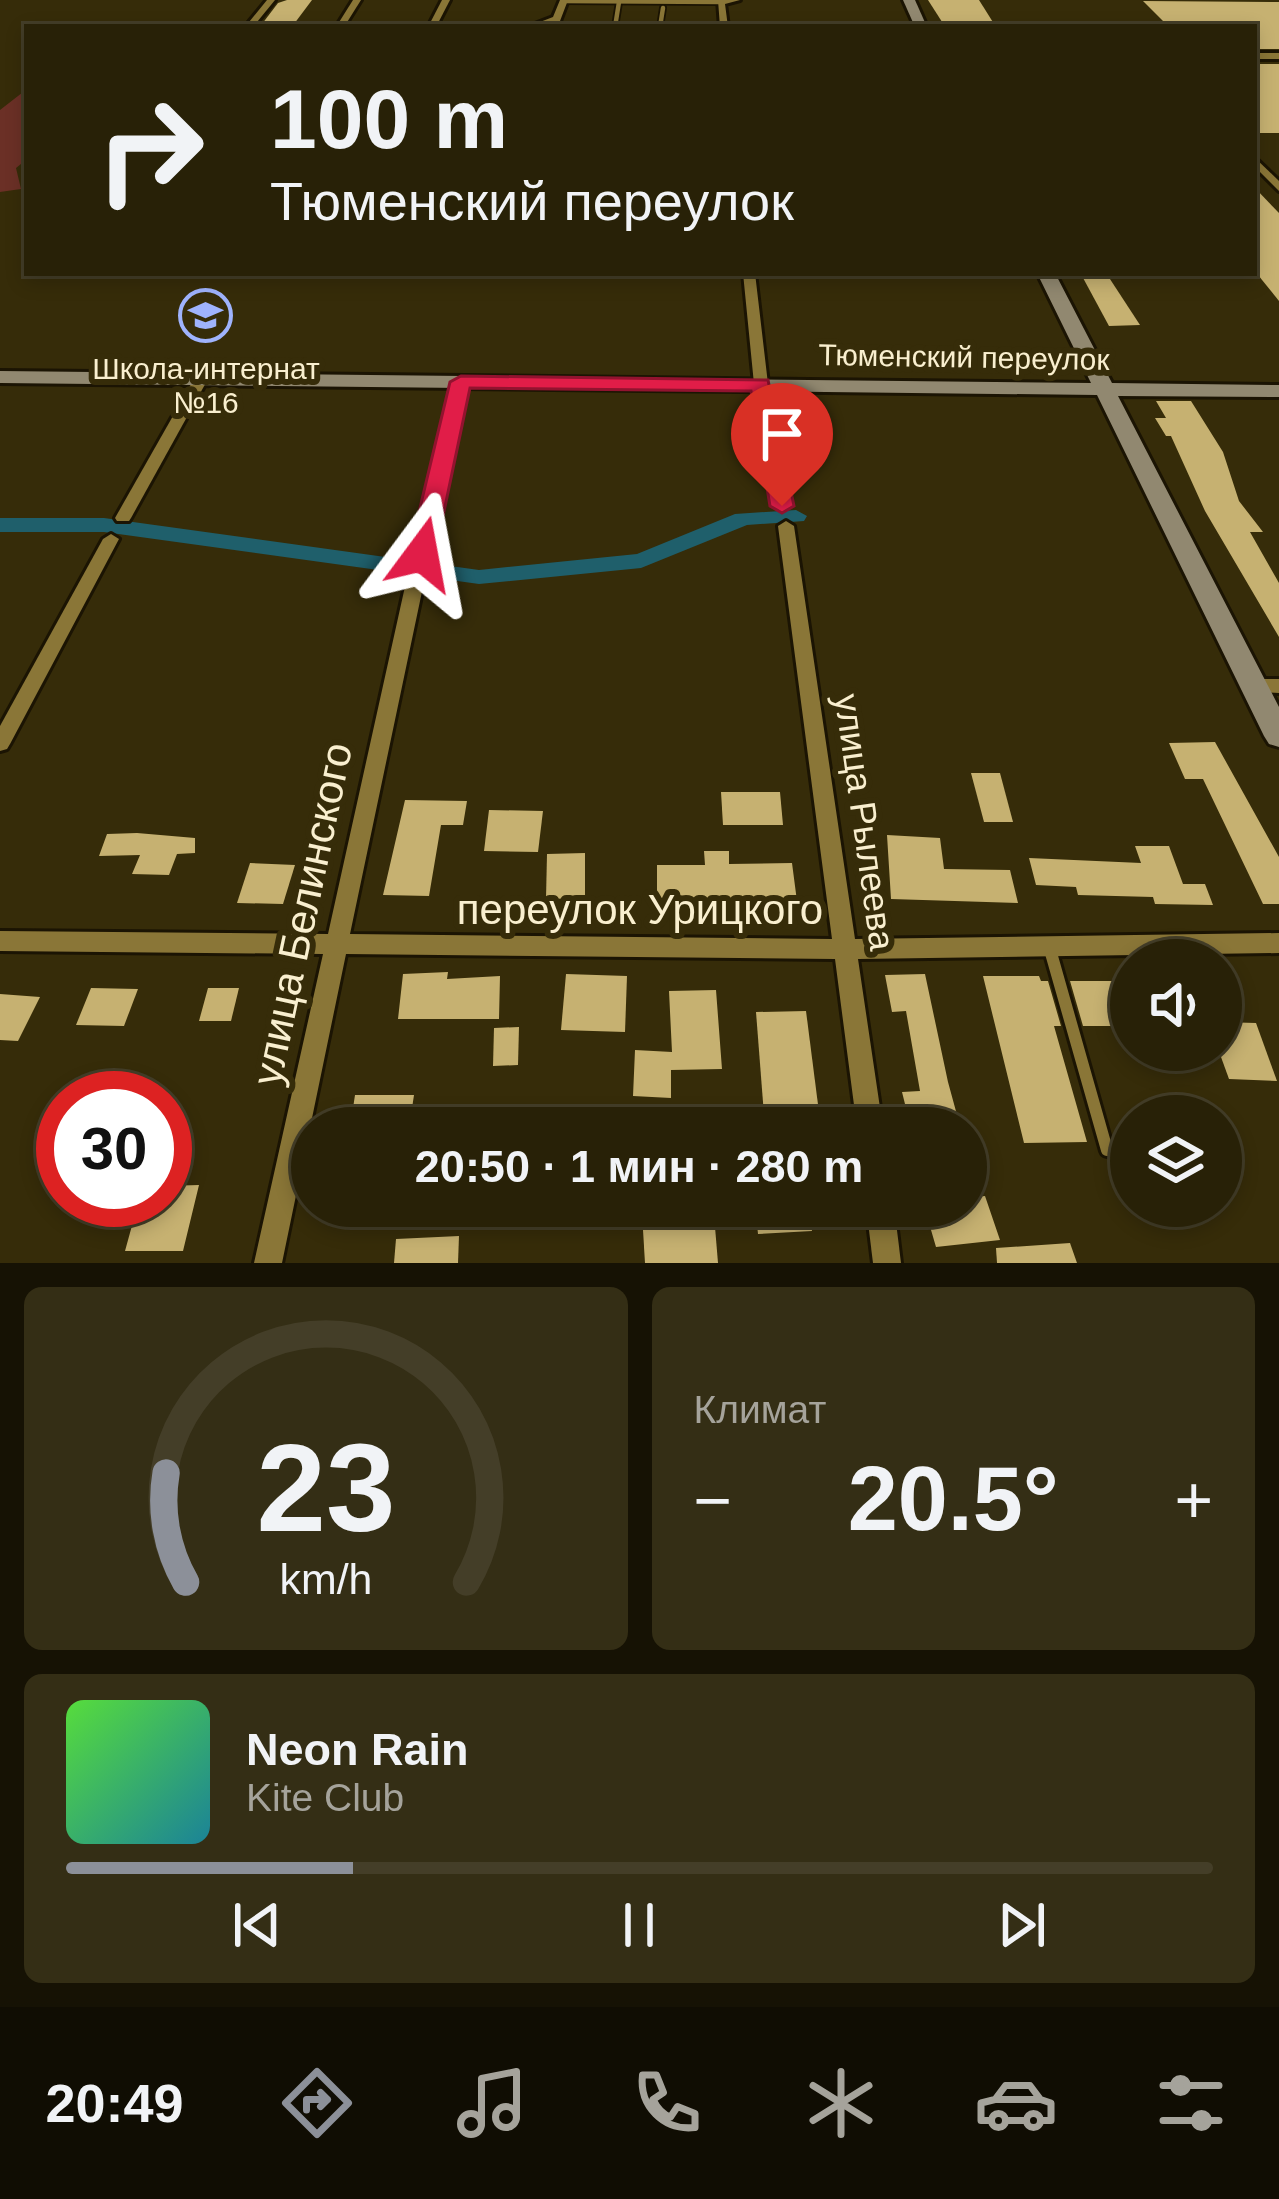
<!DOCTYPE html>
<html lang="ru">
<head>
<meta charset="utf-8">
<style>
  :root { --surface:#282107; --page:#342e15; --text:#f1f3f6; --muted:#a5a39b; --line:#443e28; --accent:#8c9099 }
  body { margin:0; font-family:Helvetica,sans-serif; background:var(--page); color:var(--text); height:100vh; display:flex; flex-direction:column; font-size:45px; white-space:nowrap }
  * { box-sizing:border-box; margin:0 }
  p { font-size:39px; color:var(--muted) }
  .icon { flex:none; width:66px; height:66px; fill:none; stroke:currentColor; stroke-width:2; stroke-linecap:round; stroke-linejoin:round }
  .map { position:relative; height:1263px; overflow:hidden }
  .side { display:flex; flex-direction:column; gap:24px; padding:24px; background:#161204; flex:1 }
  .side>* { flex:none }
  .banner { position:absolute; left:24px; top:24px; width:1233px; height:252px; border-radius:0px; box-shadow:0 6px 18px #0003,0 0 0 3px var(--line); background:#282107; color:var(--text); overflow:hidden }
  .buttons { position:absolute; left:1110px; top:939px; display:grid; gap:24px }
  .buttons a { display:grid; place-items:center; width:132px; height:132px; border-radius:50%; background:var(--surface); box-shadow:0 6px 18px #0003,0 0 0 3px var(--line); font-size:60px }
  .speed { position:absolute; left:36px; top:1071px; display:flex; gap:24px; font-size:60px; font-weight:700; text-align:center }
  .speed>* { display:grid; place-content:center; width:156px; height:156px; border-radius:50%; background:var(--surface); box-shadow:0 6px 18px #0003,0 0 0 3px var(--line); line-height:1 }
  .speed .limit { border:18px solid #d22; background:#fff; color:#111 }
  .pin { position:absolute; display:grid; place-items:center; width:102px; height:102px; color:#fff; margin:-123px -51px; border-radius:50% 50% 50% 0; rotate:-45deg; box-shadow:0 0 12px #0007 }
  .pin .icon { rotate:45deg }
  .me { position:absolute; width:132px; margin:-66px; rotate:13deg; stroke-linejoin:round; filter:drop-shadow(0 0 9px #0008) }
  .turn { display:flex; align-items:center; gap:42px; height:252px; padding:0 48px; font-size:54px }
  .turn .icon { width:156px; height:156px; stroke-width:2.5 }
  .turn b { display:block; font-size:84px; line-height:102px }
  .big { font-size:90px; font-weight:700; line-height:1.1 }
  .side .widget { flex:1; display:flex; flex-direction:column; justify-content:center; gap:18px; min-width:0; padding:0 42px; border-radius:18px; background:var(--page) }
  .side .dial { align-items:center; gap:0 }
  .dial svg { height:312px; overflow:visible; fill:none; stroke:var(--line); stroke-width:7; stroke-linecap:round; text-anchor:middle }
  .dial text { fill:var(--text); stroke:none }
  .song { display:flex; align-items:center; gap:36px }
  .cover { width:144px; height:144px; border-radius:18px; background:linear-gradient(135deg,hsl(110 70% 55%),hsl(190 70% 35%)) }
  .played { height:12px; border-radius:6px; background:linear-gradient(90deg,var(--accent) 25%,var(--line) 25%) }
  .keys { display:flex; justify-content:space-around; direction:ltr }
  .heat { display:flex; justify-content:space-between; align-items:center; font-size:66px; direction:ltr }
  .side .tiles { flex:1; display:grid; gap:24px; grid-template-columns:1fr 1fr }
  .widget:last-child { grid-column:span 2 }
  .trip { position:absolute; left:291px; top:1107px; width:696px; height:120px; border-radius:60px; background:var(--surface); box-shadow:0 6px 18px #0003,0 0 0 3px var(--line); font-weight:700; line-height:120px; text-align:center }
  .dock { display:flex; height:192px; justify-content:space-around; align-items:center; background:#100d03; color:var(--muted) }
  .dock .icon { width:84px; height:84px }
  .dock .on { color:var(--accent) }
  .dock b { font-size:54px; color:var(--text) }
  .map>svg:first-child { display:block }
</style>
</head>
<body>
<div class="map">
<svg width="1279" height="1263" viewBox="0 0 1279 1263">
  <rect width="100%" height="100%" fill="#362c09"/>
  <path fill="#6b3026" d="M27,89v70l-11,9 5,21 -21,3v-82z"/>
  <g fill="none" stroke-linecap="round" stroke-linejoin="round">
    <path fill="#1f5f6b" fill-rule="evenodd" d="M796,510l11,6 -3,5 -57,4 -106,43 -162,16 -375,-52h-104v-14h104l375,52 158,-16 98,-40z"/>
  </g>
  <g fill="#c6b171">
    <path d="M287,0h25l-18,24h-32l16,-21z"/>
    <path d="M928,0h51l17,27 -52,-2z"/>
    <path d="M1143,1l136,1v47h-25v-22h-14l-8,-6h-69z"/>
    <rect x="1254" y="64" width="25" height="69"/>
    <path d="M1254,187l25,26v88l-25,-31z"/>
    <path d="M1082,276h26l32,49 -31,1z"/>
    <path d="M1156,401h35l32,51 16,49 24,31h-13l29,51v54l-74,-126 -34,-75h-5l-11,-18h11z"/>
    <path d="M1215,742l64,115v47h-16l-60,-125h-18l-16,-36z"/>
    <path d="M971,773h29l13,49h-29z"/>
    <path d="M721,792h59l3,33h-60z"/>
    <path d="M405,800l62,1 -4,24h-22l-12,71 -46,-1z"/>
    <path d="M489,810l54,1 -5,41 -54,-1z"/>
    <path d="M137,833l58,5v15l-18,1 -8,21 -37,-1 8,-19 -41,1 8,-22z"/>
    <path d="M887,835l53,3 4,31 66,1 8,33 -127,-4z"/>
    <path d="M1135,846h34l14,38h22l8,21 -58,-1 -2,-7 -75,-2 -2,-8 -40,-2 -7,-27 112,5z"/>
    <path d="M704,851h25v13l63,-1 6,46 -141,-4v-40h48z"/>
    <path d="M585,853v45l-39,1 1,-45z"/>
    <path d="M250,863l45,2 -12,39 -46,-1z"/>
    <path d="M448,972l-1,7 53,-3 -1,43h-101l5,-45z"/>
    <path d="M566,974l61,2 -2,56 -64,-2z"/>
    <path d="M925,974l23,108 12,44 -49,2 -9,-36 18,-1 -14,-80 -14,1 -7,-37z"/>
    <path d="M983,976h56l2,5h7l13,45h-7l33,116 -63,1z"/>
    <path d="M1070,981h56l5,45h-48z"/>
    <path d="M91,988l47,1 -14,37 -48,-1z"/>
    <path d="M208,988h31l-8,33h-32z"/>
    <path d="M716,990l6,79 -51,1v28l-38,-2 2,-46 37,2 -3,-61z"/>
    <path d="M0,994l40,3 -22,44 -18,-1z"/>
    <path d="M806,1011l15,117h-56l-9,-116z"/>
    <path d="M1221,1022l35,1 21,58 -48,-2 -8,-22z"/>
    <path d="M519,1027l-1,38 -25,1 1,-38z"/>
    <path d="M355,1095h59l-5,33h-59z"/>
    <path d="M199,1185l-16,66h-58l14,-51h26v-14z"/>
    <path d="M985,1196l15,44 -64,7 -12,-41h42v-8z"/>
    <path d="M755,1206h53l4,25 -54,3z"/>
    <path d="M715,1227l3,36h-73l-2,-33z"/>
    <path d="M459,1236l-1,27h-64l2,-24z"/>
    <path d="M1070,1243l7,20h-80l-1,-15z"/>
  </g>
  <g fill="none" stroke-linecap="round" stroke-linejoin="round">
    <defs>
      <g id="lane-far1">
        <path d="M564,1l157,1"/>
        <path d="M615,27l4,-25"/>
        <path d="M660,27l3,-19"/>
      </g>
      <path id="lane" d="M1049,946l58,204"/>
      <g id="street">
        <path d="M267,0h8l-22,27h-8z"/>
        <path d="M353,0h8l-17,27h-8z"/>
        <path d="M442,0h8l-14,27h-8z"/>
        <path d="M560,0h8l-8,21 -20,6h-13l26,-10z"/>
        <path d="M718,0h22l-15,4 3,23h-8z"/>
        <rect x="1254" y="53" width="25" height="6"/>
        <path d="M1254,157l25,24v10l-25,-25z"/>
        <path d="M743,273h12l13,111 22,121 -8,5 -8,-5 -20,-121z"/>
        <path d="M201,375l7,4 -77,139 -2,3h-12l-2,-3 79,-139z"/>
        <path d="M461,378l7,4 -38,172 -8,5 -8,-5 40,-172z"/>
        <path d="M786,521l8,5 61,413 424,-6v20l-421,6 25,169h-26l-22,-169 -489,-5 -64,309h-28l69,-309 -323,-3v-20l328,3 78,-352 9,-6 9,6 -74,352 482,5 -54,-413z"/>
        <path d="M111,534l8,5 -109,205 -3,5 -7,2v-25l103,-187z"/>
        <path d="M1253,679h26v14l-33,-2 -2,-5z"/>
        <path d="M866,1206h28l7,57h-28z"/>
      </g>
      <g id="secondary">
        <path d="M903,0h12l12,27h-12z"/>
        <path d="M1037,273h18l57,110 167,2v12l-161,-1 161,311v40l-10,-3 -5,-8 -167,-341 -1097,-12v-12l1091,12z"/>
      </g>
    </defs>
    <use href="#lane-far1" stroke="#1b1403" stroke-width="8"/>
    <use href="#lane" stroke="#1b1403" stroke-width="18"/>
    <use href="#street" stroke="#1b1403" stroke-width="6"/>
    <use href="#secondary" stroke="#1b1403" stroke-width="6"/>
    <use href="#lane-far1" stroke="#8a7637" stroke-width="4.5"/>
    <use href="#lane" stroke="#8a7637" stroke-width="12"/>
    <use href="#street" fill="#8a7637" fill-rule="evenodd"/>
    <use href="#secondary" fill="#918870" fill-rule="evenodd"/>
  </g>
  <path fill="#e11d48" stroke="#92132f" stroke-width="3" d="M461,376l307,4 26,126 -12,7 -12,-7 -19,-115 -281,-3 -35,166 -13,8 -9,-2 -4,-6 41,-172z"/>
  <defs>
    <symbol id="school-ring" viewBox="-11 -11 22 22"><circle r="9.5" fill="#362c09" stroke="#9fb3fd" stroke-width="1.5"/><path d="M0-5L7-2L0 1L-7-2ZM-4 1L0 2.5L4 1V4Q0 6-4 4Z" fill="#9fb3fd"/></symbol>
  </defs>
  <g fill-rule="evenodd">
    <use href="#school-ring" x="176" y="286" width="59" height="59"/>
  </g>
  <g text-anchor="middle" dominant-baseline="central" stroke-width="12" stroke-linejoin="round" paint-order="stroke">
    <g font-size="30" fill="#f9efcf" stroke="#362c09">
      <text transform="translate(964 357) rotate(1)">Тюменский переулок</text>
    </g>
    <g font-size="30" fill="#f9efcf" stroke="#362c09">
      <text x="206" y="368">Школа-интернат<tspan x="206" dy="34">№16</tspan></text>
    </g>
    <g font-size="36" fill="#f9efcf" stroke="#362c09">
      <text transform="translate(865 822) rotate(82)">улица Рылеева</text>
    </g>
    <g font-size="42" fill="#f9efcf" stroke="#362c09">
      <text x="640" y="909">переулок Урицкого</text>
      <text transform="translate(302 914) rotate(-78)">улица Белинского</text>
    </g>
  </g>
</svg>
<div class="buttons">
<a><svg class="icon" aria-label="sound" viewBox="0 0 24 24"><path d="M4 9h4l5-4v14l-5-4H4zM17 9q2 3 0 6"/></svg></a>
<a><svg class="icon" aria-label="layers" viewBox="0 0 24 24"><path d="M12 4l9 5-9 5-9-5zM3 14l9 5 9-5"/></svg></a>
</div>
<div class="speed"><div class="limit">30</div></div>
<div class="pin" style="left:782px;top:506px;background:#d93025"><svg class="icon" aria-label="arrive" viewBox="0 0 24 24"><path d="M6 21V4h12l-3 4 3 4H6"/></svg></div>
<svg class="me" style="left:422px;top:554px" viewBox="-20 -20 40 40"><path d="M0-17L14 15 0 8-14 15z" fill="#e11d48" stroke="#fff" stroke-width="4"/></svg>
<div class="trip">20:50 · 1 мин · 280 m</div>
<div class="banner">
<div class="turn"><svg class="icon" aria-label="right" viewBox="0 0 24 24"><path d="M7 20v-9h11M14 6l5 5-5 5"/></svg><div><b>100 m</b>Тюменский переулок</div></div>
</div>
</div>
<section class="side">
<div class="tiles">
<div class="widget dial"><svg viewBox="0 0 100 80">
<path d="M14 69A42 42 0 1 1 86 69"/>
<path d="M14 69A42 42 0 0 1 9 41" stroke="#8c9099"/>
<text x="50" y="56" font-size="32" font-weight="700">23</text>
<text x="50" y="72" font-size="11">km/h</text>
</svg></div>
<div class="widget"><p>Климат</p>
<div class="heat"><a>−</a><b class="big">20.5°</b><a>+</a></div>
</div>
<div class="widget">
<div class="song"><i class="cover"></i><div><b>Neon Rain</b><p>Kite Club</p></div></div>
<div class="played"></div>
<div class="keys"><svg class="icon" aria-label="previous" viewBox="0 0 24 24"><path d="M18 5L8 12l10 7zM5 5v14"/></svg><svg class="icon" aria-label="pause" viewBox="0 0 24 24"><path d="M8 5v14M16 5v14"/></svg><svg class="icon" aria-label="next" viewBox="0 0 24 24"><path d="M6 5l10 7-10 7zM19 5v14"/></svg></div>
</div>
</div>
</section>
<nav class="dock">
<b>20:49</b>
<svg class="icon on" aria-label="directions" viewBox="0 0 24 24"><path d="M12 3l9 9-9 9-9-9zM9 14v-3h6M13 9l2 2-2 2"/></svg>
<svg class="icon" aria-label="music" viewBox="0 0 24 24"><path d="M9 18V5l10-2v13"/><circle cx="6" cy="18" r="3"/><circle cx="16" cy="16" r="3"/></svg>
<svg class="icon" aria-label="phone" viewBox="0 0 24 24"><path d="M5 4h4l2 5-3 2q2 4 5 5l2-3 5 2v4C11 20 4 13 5 4z"/></svg>
<svg class="icon" aria-label="climate" viewBox="0 0 24 24"><path d="M12 3v18M4 7l16 10M4 17L20 7"/></svg>
<svg class="icon" aria-label="car" viewBox="0 0 24 24"><path d="M5 17H2v-5l4-1 3-4h7l3 4 3 1v5h-3M9 17h6M6 11h13"/><circle cx="7" cy="17" r="2"/><circle cx="17" cy="17" r="2"/></svg>
<svg class="icon" aria-label="filters" viewBox="0 0 24 24"><path d="M4 7h16M4 17h16"/><circle cx="9" cy="7" r="2"/><circle cx="15" cy="17" r="2"/></svg>
</nav>
</body>
</html>
